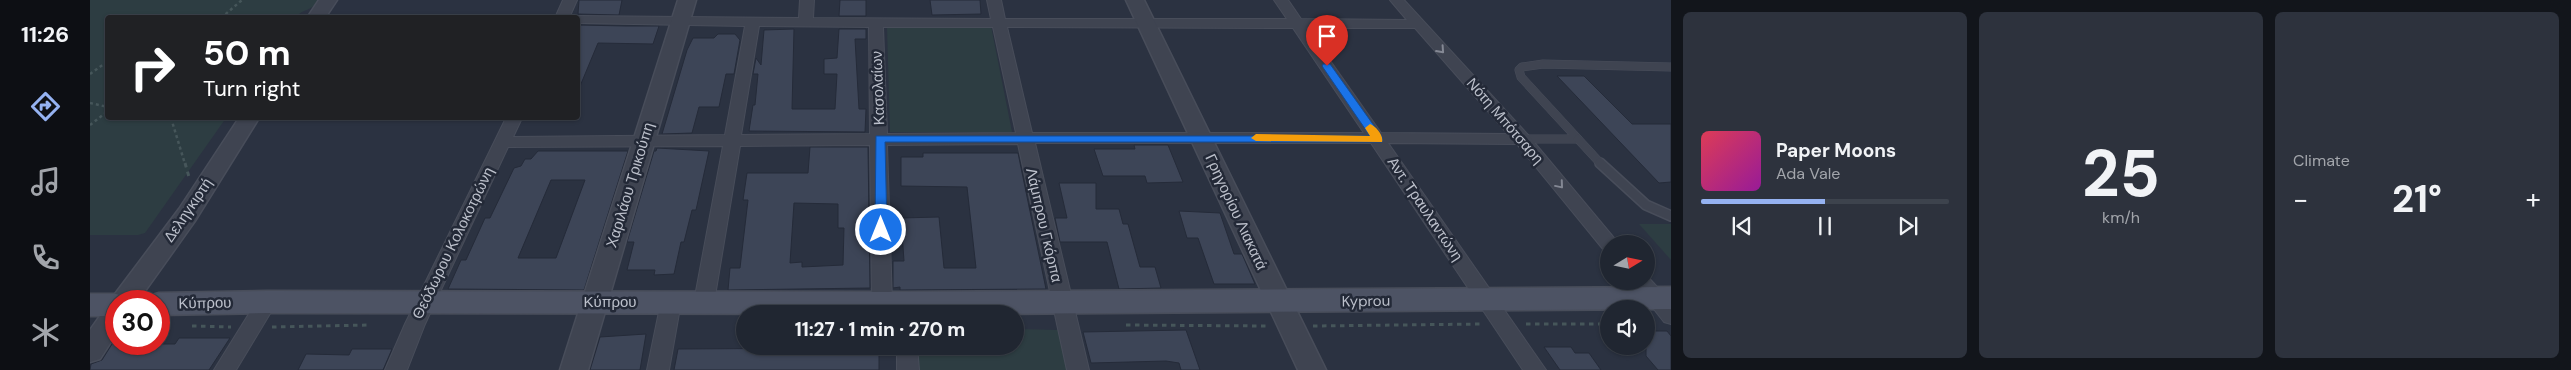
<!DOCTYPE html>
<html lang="en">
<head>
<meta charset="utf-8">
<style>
  :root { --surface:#202631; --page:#2d323d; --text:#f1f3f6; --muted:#a2a5ab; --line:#3d434d; --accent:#95b2f1 }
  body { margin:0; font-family:"DM Sans",sans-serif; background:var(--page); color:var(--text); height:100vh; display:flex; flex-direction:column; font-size:19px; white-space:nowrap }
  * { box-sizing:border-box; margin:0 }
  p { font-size:16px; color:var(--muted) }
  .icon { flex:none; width:28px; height:28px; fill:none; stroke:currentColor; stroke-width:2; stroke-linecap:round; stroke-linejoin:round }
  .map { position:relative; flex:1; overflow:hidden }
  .details { display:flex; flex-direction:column; gap:12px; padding:12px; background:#12151b; width:900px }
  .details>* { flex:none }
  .top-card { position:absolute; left:15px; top:15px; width:475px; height:105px; border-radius:5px; box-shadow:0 1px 4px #0004,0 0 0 1px var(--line); background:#202124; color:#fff; overflow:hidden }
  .needle { width:32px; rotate:80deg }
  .tools { position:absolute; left:1510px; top:235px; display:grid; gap:10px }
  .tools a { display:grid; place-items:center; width:55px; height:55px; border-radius:50%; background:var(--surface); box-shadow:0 1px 4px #0004,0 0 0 1px var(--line); font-size:25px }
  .speed { position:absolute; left:15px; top:290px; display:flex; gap:10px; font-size:25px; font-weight:700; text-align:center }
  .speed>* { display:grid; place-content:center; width:65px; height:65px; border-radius:50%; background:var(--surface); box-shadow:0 1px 4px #0004,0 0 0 1px var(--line); line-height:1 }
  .speed .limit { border:8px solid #d22; background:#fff; color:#111 }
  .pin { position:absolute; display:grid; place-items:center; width:42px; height:42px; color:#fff; margin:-51px -21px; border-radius:50% 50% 50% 0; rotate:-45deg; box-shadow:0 0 5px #0007 }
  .pin .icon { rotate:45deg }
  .me { position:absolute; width:55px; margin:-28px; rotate:0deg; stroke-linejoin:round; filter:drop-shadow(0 0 4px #0008) }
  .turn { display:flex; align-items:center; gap:18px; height:105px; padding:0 15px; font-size:22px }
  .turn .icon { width:65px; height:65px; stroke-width:2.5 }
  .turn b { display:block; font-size:35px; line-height:42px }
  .big { font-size:38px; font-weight:800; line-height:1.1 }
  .details .card { flex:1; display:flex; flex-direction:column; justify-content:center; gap:8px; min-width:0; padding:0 18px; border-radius:8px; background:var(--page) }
  .details .dial { align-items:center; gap:0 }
  .dial b { font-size:65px; line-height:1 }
  .song { display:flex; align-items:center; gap:15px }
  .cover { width:60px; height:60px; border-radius:8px; background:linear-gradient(135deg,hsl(350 70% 55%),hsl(300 70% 35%)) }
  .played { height:5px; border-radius:2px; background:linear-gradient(90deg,var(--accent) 50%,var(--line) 50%) }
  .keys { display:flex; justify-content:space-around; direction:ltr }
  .heat { display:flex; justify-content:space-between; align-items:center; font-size:28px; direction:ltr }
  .details .tiles { flex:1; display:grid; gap:12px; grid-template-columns:repeat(3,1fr) }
  .trip { position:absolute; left:646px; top:305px; width:288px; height:50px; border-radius:25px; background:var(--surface); box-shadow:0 1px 4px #0004,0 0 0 1px var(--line); font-weight:800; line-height:50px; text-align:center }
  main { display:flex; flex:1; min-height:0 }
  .menu { display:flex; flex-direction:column; width:90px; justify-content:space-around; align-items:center; background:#0d0f14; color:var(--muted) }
  .menu .icon { width:35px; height:35px }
  .menu .active { color:var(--accent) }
  .menu b { font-size:22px; color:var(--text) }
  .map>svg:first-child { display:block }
</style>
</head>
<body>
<main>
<nav class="menu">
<b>11:26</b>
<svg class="icon active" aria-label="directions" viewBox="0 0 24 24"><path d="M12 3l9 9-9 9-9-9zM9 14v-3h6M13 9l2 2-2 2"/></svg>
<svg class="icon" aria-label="music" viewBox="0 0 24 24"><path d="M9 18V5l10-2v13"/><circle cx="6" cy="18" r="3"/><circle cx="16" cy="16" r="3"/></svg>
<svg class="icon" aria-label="phone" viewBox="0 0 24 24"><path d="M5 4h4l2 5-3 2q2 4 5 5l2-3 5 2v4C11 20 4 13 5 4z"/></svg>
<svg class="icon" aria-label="climate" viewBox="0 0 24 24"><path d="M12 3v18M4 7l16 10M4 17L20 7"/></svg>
</nav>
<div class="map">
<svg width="1581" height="370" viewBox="0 0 1581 370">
  <rect width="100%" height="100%" fill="#2b3241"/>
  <g fill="#2d3d42">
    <path d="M0,0h230c-8,11 -18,9 -24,17l-188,1v100h118l-81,115 -7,2h-48z"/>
    <path d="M901,26l21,106h-122l-3,-105z"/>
    <path d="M1549,224h32v36z"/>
    <path d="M925,329l45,1 9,40h-153l-2,-24h101z"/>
  </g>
  <g fill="#3d4557" stroke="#252b39" fill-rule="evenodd">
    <path d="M489,0h43l-3,15 -41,-1z"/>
    <path d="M750,0h26v16h-27z"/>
    <path d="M840,0h50l1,14 -49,1z"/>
    <path d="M488,25l47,1h34l-6,18 -55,-1 -20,48z"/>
    <path d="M704,29l-2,80h43l2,-35h-13v-15l13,-1 2,-29h27v10h-11l4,70h7l-1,23 -116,-1 4,-26h2l3,-31h-5l3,-16 5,7 3,-35z"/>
    <path d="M628,34h17l5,6 -6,34h-8l-7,33h-20l-7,26 -30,1 25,-84 6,-12h21z"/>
    <path d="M1467,76h27l48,48h39v58l-12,1z"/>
    <path d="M1044,145h34l15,37 -36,1 -2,-7h-42l-9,-27h41z"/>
    <path d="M720,147h58l2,141 -142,2 2,-22h10l8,-68h-5l4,-27h61zM704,203l44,1v24h6l-1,37 -41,2v-5l-12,1z"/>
    <path d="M567,148l52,3 -13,59h-4l-8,32h-3l-7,32 -20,1 1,-5h-28l7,-28h-7l27,-91h2z"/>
    <path d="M448,151h90l-44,139 -136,-1 13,-29h5l19,-42h5l24,-50 7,-2 4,-7h6zM461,180h34l-29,78h-38z"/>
    <path d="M833,153h95l28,136 -146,1v-3l-7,1v-27h11l-3,-43 38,-1 5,51h32l-9,-81 -66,-1v-29h22z"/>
    <path d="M969,183h37v26h23l4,15h5l12,43h15l6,21 -42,1 -12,-47h-47l-5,-24h12z"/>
    <path d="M1089,211l41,2 14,41h8l13,30h-41l-16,-46h-11z"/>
    <path d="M1096,330l14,40h-19l-2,-7 -13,-2 -75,2 -8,-31z"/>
    <path d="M1556,331h21l4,5v34h-13l-12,-14z"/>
    <path d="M556,334l-6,36h-50l10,-33z"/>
    <path d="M89,338h51l-21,32h-119l1,-6 11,-4 10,-16h63z"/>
    <path d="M1454,347h27l4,6h14l12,17h-41z"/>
    <path d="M752,348l37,2v20h-205l4,-21z"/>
    <path d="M262,349h40l-9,21h-85l8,-16 43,1z"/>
  </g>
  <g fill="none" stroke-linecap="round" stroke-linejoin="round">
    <defs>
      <g id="service-far1">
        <path d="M1432,139h56l-57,-62 -2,-7 3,-3 21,-3 128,3"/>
        <path d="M1488,139l23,25"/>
      </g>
      <path id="service" d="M1510,163l46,42 25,11"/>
      <g id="minor">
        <path d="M473,0h14l-8,18h-14z"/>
        <path d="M710,0h14l-1,18 178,1 -4,-19h14l4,19h282l-13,-19h14l13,19 106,1 -17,-20h14l124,135 91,109h-10v6l-6,-1 -86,-105 -129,-1 158,227h-23l-152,-227h-336l54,227h-22l-49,-226 -131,1 5,158 -3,6 -7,2 -7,-2 -3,-6 -2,-158 -130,1 -26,156 -3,6 -7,2 -7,-2 -3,-6 29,-156 -215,1 -83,177 -18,46h-22l20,-46 101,-206h16l-9,19 212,-2 20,-109 -167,-3v-5l-5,-2 226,2zM669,26l110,1 1,107 -129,1zM793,27h110l23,106 -129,1zM917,27l286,1 71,105h-332zM1217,28h108l93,106 -127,-1z"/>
        <path d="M1556,275l25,27v22l-7,-2 -32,-41h14z"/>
        <path d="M177,294l7,2 3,6 -41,68h-22l46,-74z"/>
        <path d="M581,294l7,2 3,6 -12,68h-22l14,-68 3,-6z"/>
        <path d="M807,346h20l2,24h-22z"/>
      </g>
      <g id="tertiary">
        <path d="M229,0h18l-12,18h-18z"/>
        <path d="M588,0h18l-108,370h-28z"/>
        <path d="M1036,0h18l182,370h-28z"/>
        <path d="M149,118h20l-64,103 -57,80h-22v33l-16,25 -10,3v-32l17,-24 6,-2 -2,-3 4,-7 64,-85z"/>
      </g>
      <g id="secondary">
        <path d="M1581,287v22l-705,5 -699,-1 -108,2v-14h-13l3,-5 10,-3 108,-2 637,1z"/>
        <path d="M0,294h26l10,3 2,4h-12v15h-26z"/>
      </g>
    </defs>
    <use href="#service-far1" stroke="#484d5a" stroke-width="9"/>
    <use href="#service" stroke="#484d5a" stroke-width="12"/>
    <use href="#minor" stroke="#484d5a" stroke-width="2"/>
    <use href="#tertiary" stroke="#484d5a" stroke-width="3"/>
    <use href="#secondary" stroke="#484d5a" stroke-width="3"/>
    <g stroke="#46565a" stroke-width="2.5" stroke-dasharray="3 3" stroke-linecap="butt">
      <path d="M131,18l21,-18"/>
      <path d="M0,74l18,-13"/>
      <path d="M0,103l18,4"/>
      <path d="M81,118l14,46"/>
      <path d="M0,125l18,-14"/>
    </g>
    <g stroke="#46565a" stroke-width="3" stroke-dasharray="4.5 4.5" stroke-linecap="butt">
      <path d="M95,163l4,14"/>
      <path d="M1436,324h83"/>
      <path d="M1036,325l141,1"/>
      <path d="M102,326l39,1"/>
      <path d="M1223,326l169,-2"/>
      <path d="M182,327l96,-2"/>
    </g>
    <use href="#service-far1" stroke="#3f4451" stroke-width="8"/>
    <use href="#service" stroke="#3f4451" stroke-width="9"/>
    <use href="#minor" fill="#3f4451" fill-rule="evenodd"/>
    <use href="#tertiary" fill="#3f4451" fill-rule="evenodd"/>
    <use href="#secondary" fill="#4d5364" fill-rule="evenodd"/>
  </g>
  <defs><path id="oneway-chevron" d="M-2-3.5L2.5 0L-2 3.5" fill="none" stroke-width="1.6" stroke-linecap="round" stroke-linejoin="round" transform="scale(1.25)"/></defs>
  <g stroke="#848894">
    <use href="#oneway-chevron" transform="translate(1351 50) rotate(48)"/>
    <use href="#oneway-chevron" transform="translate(1470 185) rotate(50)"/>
  </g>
  <path fill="#1a73e8" stroke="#114b97" d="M1233,64h7l52,73v5h-497l2,88 -6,5 -6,-5 1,-94h494l-48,-70z"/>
  <path fill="#f59e0b" d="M1280,124c6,2 14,12 12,18l-126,-1 -5,-3 5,-4 114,2 -5,-8z"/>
  <g text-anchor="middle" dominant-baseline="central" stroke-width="5" stroke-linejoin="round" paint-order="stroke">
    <g font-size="15" fill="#bcc0cb" stroke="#232937">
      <text transform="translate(788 88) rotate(-92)">Κασολαίων</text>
      <text transform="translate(1415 121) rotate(49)">Νότη Μπότσαρη</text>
      <text transform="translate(540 185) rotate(-73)">Χαριλάου Τρικούπη</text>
      <text transform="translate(1335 209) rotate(56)">Αντ. Τραυλαντώνη</text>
      <text transform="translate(98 210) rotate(-56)">Δεληγκιρτή</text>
      <text transform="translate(1146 212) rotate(65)">Γρηγορίου Λιακατά</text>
      <text transform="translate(954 225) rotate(77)">Λάμπρου Γκόρπα</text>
      <text transform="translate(363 243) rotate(-64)">Θεόδωρου Κολοκοτρώνη</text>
      <text transform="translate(1276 301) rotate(-1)">Kyprou</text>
      <text x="520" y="302">Κύπρου</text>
      <text transform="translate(115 303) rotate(-1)">Κύπρου</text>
    </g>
  </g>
</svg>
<div class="tools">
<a><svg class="needle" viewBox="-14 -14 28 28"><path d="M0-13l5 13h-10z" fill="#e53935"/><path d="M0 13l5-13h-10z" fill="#a2a5ab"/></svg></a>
<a><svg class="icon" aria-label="sound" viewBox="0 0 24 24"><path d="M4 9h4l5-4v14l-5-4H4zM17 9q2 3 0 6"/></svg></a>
</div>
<div class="speed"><div class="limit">30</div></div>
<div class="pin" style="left:1237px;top:66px;background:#d93025"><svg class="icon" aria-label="arrive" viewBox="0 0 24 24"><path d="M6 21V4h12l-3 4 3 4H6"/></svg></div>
<svg class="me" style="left:791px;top:230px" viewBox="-20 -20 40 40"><circle r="17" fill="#1a73e8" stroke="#fff" stroke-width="3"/><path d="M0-11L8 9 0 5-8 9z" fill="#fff"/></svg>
<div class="trip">11:27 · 1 min · 270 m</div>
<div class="top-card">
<div class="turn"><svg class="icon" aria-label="right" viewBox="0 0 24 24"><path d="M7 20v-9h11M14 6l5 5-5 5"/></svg><div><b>50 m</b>Turn right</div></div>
</div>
</div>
<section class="details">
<div class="tiles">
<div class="card">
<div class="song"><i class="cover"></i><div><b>Paper Moons</b><p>Ada Vale</p></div></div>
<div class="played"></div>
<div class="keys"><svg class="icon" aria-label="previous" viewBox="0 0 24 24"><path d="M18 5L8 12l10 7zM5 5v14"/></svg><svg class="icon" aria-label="pause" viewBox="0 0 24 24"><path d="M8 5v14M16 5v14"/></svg><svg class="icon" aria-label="next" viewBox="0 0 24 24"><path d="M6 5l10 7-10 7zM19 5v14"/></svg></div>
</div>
<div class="card dial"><b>25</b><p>km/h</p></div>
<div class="card"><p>Climate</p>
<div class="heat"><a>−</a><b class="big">21°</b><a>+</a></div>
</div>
</div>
</section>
</main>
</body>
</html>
